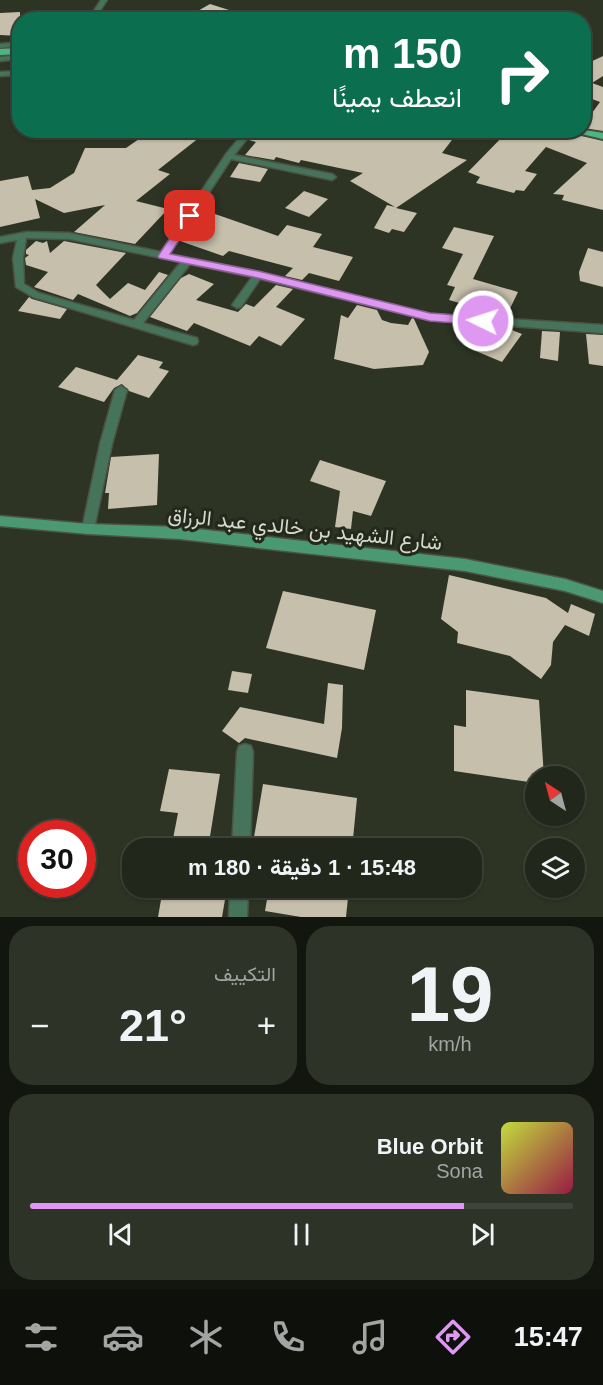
<!DOCTYPE html>
<html lang="ar">
<head>
<meta charset="utf-8">
<style>
  :root { --surface:#22271b; --page:#2e3328; --text:#f1f3f6; --muted:#a2a5a3; --line:#3f443a; --accent:#df98f2 }
  body { margin:0; font-family:Helvetica,Vazirmatn,sans-serif; background:var(--page); color:var(--text); direction:rtl; height:100vh; display:flex; flex-direction:column; font-size:22px; white-space:nowrap }
  * { box-sizing:border-box; margin:0 }
  p { font-size:20px; color:var(--muted) }
  .icon { flex:none; width:33px; height:33px; fill:none; stroke:currentColor; stroke-width:2; stroke-linecap:round; stroke-linejoin:round }
  .map { position:relative; height:917px; overflow:hidden; direction:ltr }
  .panel { display:flex; flex-direction:column; gap:9px; padding:9px; background:#13150f; flex:1 }
  .panel>* { flex:none }
  .top-card { position:absolute; left:12px; top:12px; width:579px; height:126px; border-radius:24px; box-shadow:0 2px 4px #0004,0 0 0 2px var(--line); direction:rtl; background:#0b6e4f; color:#fff; overflow:hidden }
  .needle { width:39px; rotate:324deg }
  .buttons { position:absolute; left:525px; top:766px; display:grid; gap:12px }
  .buttons a { display:grid; place-items:center; width:60px; height:60px; border-radius:50%; background:var(--surface); box-shadow:0 2px 4px #0004,0 0 0 2px var(--line); font-size:30px }
  .speed { position:absolute; left:18px; top:820px; display:flex; gap:12px; font-size:30px; font-weight:700; text-align:center }
  .speed>* { display:grid; place-content:center; width:78px; height:78px; border-radius:50%; background:var(--surface); box-shadow:0 2px 4px #0004,0 0 0 2px var(--line); line-height:1 }
  .speed .limit { border:9px solid #d22; background:#fff; color:#111 }
  .pin { position:absolute; display:grid; place-items:center; width:51px; height:51px; color:#fff; margin:-26px; border-radius:12px; box-shadow:0 3px 9px #0006 }
  .me { position:absolute; width:66px; margin:-33px; rotate:274deg; stroke-linejoin:round; filter:drop-shadow(0 0 4px #0008) }
  .turn { display:flex; align-items:center; gap:21px; height:126px; padding:0 30px; font-size:27px }
  .turn .icon { width:78px; height:78px; stroke-width:2.5 }
  .turn b { display:block; font-size:42px; line-height:51px }
  .big { font-size:45px; font-weight:700; line-height:1.1 }
  .panel .tile { flex:1; display:flex; flex-direction:column; justify-content:center; gap:9px; min-width:0; padding:0 21px; border-radius:24px; background:var(--page) }
  .panel .dial { align-items:center; gap:0 }
  .dial b { font-size:78px; line-height:1 }
  .song { display:flex; align-items:center; gap:18px }
  .cover { width:72px; height:72px; border-radius:9px; background:linear-gradient(135deg,hsl(70 70% 55%),hsl(340 70% 35%)) }
  .played { height:6px; border-radius:3px; background:linear-gradient(90deg,var(--accent) 80%,var(--line) 80%) }
  .keys { display:flex; justify-content:space-around; direction:ltr }
  .heat { display:flex; justify-content:space-between; align-items:center; font-size:33px; direction:ltr }
  .panel .tiles { flex:1; display:grid; gap:9px; grid-template-columns:1fr 1fr }
  .tile:last-child { grid-column:span 2 }
  .trip { position:absolute; left:122px; top:838px; width:360px; height:60px; border-radius:24px; background:var(--surface); box-shadow:0 2px 4px #0004,0 0 0 2px var(--line); font-weight:700; line-height:60px; text-align:center; direction:rtl }
  .dock { display:flex; height:96px; justify-content:space-around; align-items:center; background:#0e100b; color:var(--muted) }
  .dock .icon { width:42px; height:42px }
  .dock .selected { color:var(--accent) }
  .dock b { font-size:27px; color:var(--text) }
  .map>svg:first-child { display:block }
</style>
</head>
<body>
<div class="map">
<svg width="603" height="917" viewBox="0 0 603 917">
  <rect width="100%" height="100%" fill="#2d3424"/>
  <g fill="#c5bfab">
    <path d="M210,4l19,6 -17,10h-30z"/>
    <path d="M20,12v24l-20,-1v-22z"/>
    <path d="M603,56v20l-11,7 11,4v44l-19,-3v-4l16,-22 -16,-6v-31z"/>
    <path d="M152,130h57l-51,40 12,4 -34,27 32,8 -33,35 -61,-12 31,-27 -41,8 -29,-14 5,19 -40,9v-46l28,-5 4,14 18,-2 24,-15 11,-25h41z"/>
    <path d="M256,130h79l-2,3 57,6 8,-9 25,6 5,-6h24l-3,4 6,2 -13,17 25,7 -71,48 21,5 -13,19 -12,-3 -3,4 -15,-5 13,-23 8,2 -45,-26 13,-8 -62,-13 -2,3 -23,-6 -2,3 -29,-5 11,-13 -7,-2z"/>
    <path d="M509,130h34l32,9 2,-4 26,6v69l-41,-10 2,-5 -11,-1 34,-31 -41,-16 -21,24 12,3 -13,17 -8,-1 -2,3 -38,-10 4,-6 -12,-5z"/>
    <path d="M239,163l29,6 -8,13 -30,-5z"/>
    <path d="M304,191l24,8 -19,18 -24,-9z"/>
    <path d="M215,214l63,22 9,-11 35,9 -9,13 40,10 -14,24 -30,-8 -7,7 -17,-4 8,-8 -64,-17 -6,5 -43,-15 12,-15 6,2z"/>
    <path d="M454,227l40,9 -21,43 45,13 -12,25 -25,-2 3,-5 -35,-10 6,-13 -8,-2 16,-31 -21,-6z"/>
    <path d="M36,241l7,2 4,-2 3,12 14,-12 62,12 -30,32 14,14 18,-16 17,7 14,-18 9,3 -31,38 -7,3 -52,-22 -5,6 -39,-13 14,-15 -22,-7 -1,-7 4,-3 -3,-1v-4z"/>
    <path d="M588,248l15,4v35l-23,-6 -1,-9z"/>
    <path d="M189,274l25,10 -18,16 42,12 8,-8 8,3 22,-22 17,4 -17,18 29,12 -24,27 -22,-10 -9,10 -56,-23 -7,8 -37,-14 31,-39z"/>
    <path d="M29,297l3,2 35,10 -7,10 -42,-8z"/>
    <path d="M357,305l20,5 5,10 9,3 17,2 4,-7 2,1 15,33 -6,13 -49,4 -40,-10 7,-44 7,3z"/>
    <path d="M473,326l34,2 15,6 -20,28 -31,-13 3,-5 -11,-5z"/>
    <path d="M542,331l18,1 -2,29 -18,-3z"/>
    <path d="M586,334l17,1v31l-14,-2z"/>
    <path d="M138,355l25,7 -4,6 10,3 -20,27 -20,-7 -7,-7 -8,4 -10,14 -46,-15 18,-20 41,13z"/>
    <path d="M159,454l-2,51 -49,4 1,-16h-4l6,-36z"/>
    <path d="M320,460l66,21 -15,35 -18,-5 -2,18 -16,-2 5,-36 -30,-10z"/>
    <path d="M449,575l97,23 22,15 3,-9 24,10 -6,22 -24,-11 -12,17 -2,23 -10,14 -31,-23 -53,-13 1,-11 -17,-13z"/>
    <path d="M283,591l93,19 -12,60 -98,-22z"/>
    <path d="M232,671l20,3 -4,19 -20,-3z"/>
    <path d="M328,683l15,2 -1,43 -5,30 -92,-20 -6,5 -17,-12 18,-24 84,17z"/>
    <path d="M466,690l73,10 5,77h-8v6l-82,-12v-46l12,2z"/>
    <path d="M169,769l51,5 -12,75h-37l7,-36 -18,-2z"/>
    <path d="M263,784l94,14 -5,51h-100z"/>
    <path d="M163,888h64l-5,29h-64z"/>
    <path d="M269,888h80l-3,29h-45l-36,-6z"/>
  </g>
  <g fill="none" stroke-linecap="round" stroke-linejoin="round">
    <defs>
      <g id="street">
        <path d="M101,0h6l-13,20h-6z"/>
        <path d="M20,42v4l-20,2v-4z"/>
        <path d="M20,55v4l-20,2v-4z"/>
        <path d="M20,71v4l-20,1v-4z"/>
        <path d="M246,130h8l-20,25 98,19 4,3 -4,3 -101,-21 -62,95 89,18 172,42 173,11v8l-173,-13 -170,-41 -19,28 -4,1 -5,-3 20,-28 -62,-13 -47,59 54,15 1,3 -1,3 -4,1 -160,-48 -17,-10 -3,-29 4,-18 -17,3v-6l27,-5 42,1 92,19 65,-98zM26,238l43,1 112,23 -47,58 -95,-27 -15,-9 -1,-26z"/>
        <path d="M121,386l6,4 -15,54 -18,85 -1,4 -5,1 -5,-1 -1,-4 18,-85 15,-54z"/>
        <path d="M245,744l6,2 2,6 -3,97h-18l5,-97 2,-6z"/>
        <path d="M230,888h18l-1,29h-18z"/>
      </g>
      <path id="secondary" d="M0,516l88,8 91,3 286,32 100,20 38,12v12l-38,-12 -100,-20 -286,-32 -91,-5 -88,-8z"/>
      <g id="primary">
        <path d="M20,48v6l-20,1v-6z"/>
        <path d="M565,130h19l19,3v6z"/>
      </g>
    </defs>
    <use href="#street" stroke="#4b5243" stroke-width="3"/>
    <use href="#secondary" stroke="#4b5243" stroke-width="3"/>
    <use href="#primary" stroke="#4b5243" stroke-width="3"/>
    <use href="#street" fill="#45745b" fill-rule="evenodd"/>
    <use href="#secondary" fill="#4b9972" fill-rule="evenodd"/>
    <use href="#primary" fill="#4cb683" fill-rule="evenodd"/>
  </g>
  <path fill="#df98f2" stroke="#91639d" stroke-width="1.5" d="M190,213l5,3 -25,38 88,17 172,42 53,4 6,4 -6,4 -53,-4 -172,-43 -99,-20 -1,-2 28,-42z"/>
  <g text-anchor="middle" dominant-baseline="central" stroke-width="6" stroke-linejoin="round" paint-order="stroke">
    <g font-size="21" fill="#d4d8ce" stroke="#232a1b">
      <text transform="translate(305 528) rotate(6)">شارع الشهيد بن خالدي عبد الرزاق</text>
    </g>
  </g>
</svg>
<div class="buttons">
<a><svg class="needle" viewBox="-14 -14 28 28"><path d="M0-13l5 13h-10z" fill="#e53935"/><path d="M0 13l5-13h-10z" fill="#a2a5a3"/></svg></a>
<a><svg class="icon" aria-label="layers" viewBox="0 0 24 24"><path d="M12 4l9 5-9 5-9-5zM3 14l9 5 9-5"/></svg></a>
</div>
<div class="speed"><div class="limit">30</div></div>
<div class="pin" style="left:190px;top:216px;background:#d93025"><svg class="icon" aria-label="arrive" viewBox="0 0 24 24"><path d="M6 21V4h12l-3 4 3 4H6"/></svg></div>
<svg class="me" style="left:483px;top:321px" viewBox="-20 -20 40 40"><circle r="17" fill="#df98f2" stroke="#fff" stroke-width="3"/><path d="M0-11L8 9 0 5-8 9z" fill="#fff"/></svg>
<div class="trip">15:48 · 1 دقيقة · 180 m</div>
<div class="top-card">
<div class="turn"><svg class="icon" aria-label="right" viewBox="0 0 24 24"><path d="M7 20v-9h11M14 6l5 5-5 5"/></svg><div><b>150 m</b>انعطف يمينًا</div></div>
</div>
</div>
<section class="panel">
<div class="tiles">
<div class="tile dial"><b>19</b><p>km/h</p></div>
<div class="tile"><p>التكييف</p>
<div class="heat"><a>−</a><b class="big">21°</b><a>+</a></div>
</div>
<div class="tile">
<div class="song"><i class="cover"></i><div><b>Blue Orbit</b><p>Sona</p></div></div>
<div class="played"></div>
<div class="keys"><svg class="icon" aria-label="previous" viewBox="0 0 24 24"><path d="M18 5L8 12l10 7zM5 5v14"/></svg><svg class="icon" aria-label="pause" viewBox="0 0 24 24"><path d="M8 5v14M16 5v14"/></svg><svg class="icon" aria-label="next" viewBox="0 0 24 24"><path d="M6 5l10 7-10 7zM19 5v14"/></svg></div>
</div>
</div>
</section>
<nav class="dock">
<b>15:47</b>
<svg class="icon selected" aria-label="directions" viewBox="0 0 24 24"><path d="M12 3l9 9-9 9-9-9zM9 14v-3h6M13 9l2 2-2 2"/></svg>
<svg class="icon" aria-label="music" viewBox="0 0 24 24"><path d="M9 18V5l10-2v13"/><circle cx="6" cy="18" r="3"/><circle cx="16" cy="16" r="3"/></svg>
<svg class="icon" aria-label="phone" viewBox="0 0 24 24"><path d="M5 4h4l2 5-3 2q2 4 5 5l2-3 5 2v4C11 20 4 13 5 4z"/></svg>
<svg class="icon" aria-label="climate" viewBox="0 0 24 24"><path d="M12 3v18M4 7l16 10M4 17L20 7"/></svg>
<svg class="icon" aria-label="car" viewBox="0 0 24 24"><path d="M5 17H2v-5l4-1 3-4h7l3 4 3 1v5h-3M9 17h6M6 11h13"/><circle cx="7" cy="17" r="2"/><circle cx="17" cy="17" r="2"/></svg>
<svg class="icon" aria-label="filters" viewBox="0 0 24 24"><path d="M4 7h16M4 17h16"/><circle cx="9" cy="7" r="2"/><circle cx="15" cy="17" r="2"/></svg>
</nav>
</body>
</html>
